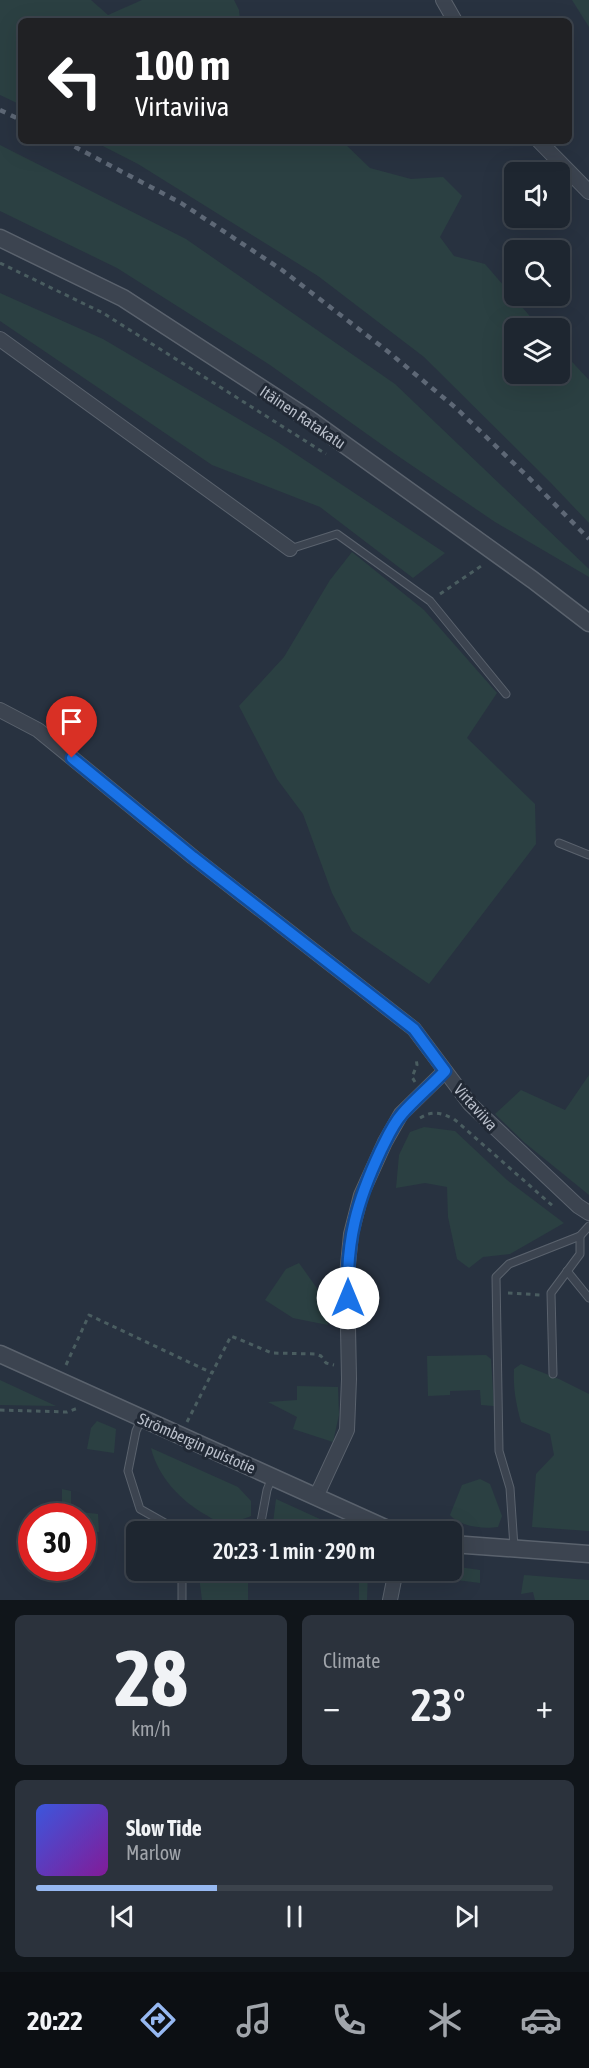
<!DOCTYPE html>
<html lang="en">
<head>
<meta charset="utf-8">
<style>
  :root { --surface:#1e2630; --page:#2b323c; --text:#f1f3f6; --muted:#a1a5ab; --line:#3c434c; --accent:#96b8f1 }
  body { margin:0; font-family:"Asap Condensed",sans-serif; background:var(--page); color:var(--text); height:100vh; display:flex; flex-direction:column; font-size:22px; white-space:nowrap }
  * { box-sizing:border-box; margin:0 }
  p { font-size:20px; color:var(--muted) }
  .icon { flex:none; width:33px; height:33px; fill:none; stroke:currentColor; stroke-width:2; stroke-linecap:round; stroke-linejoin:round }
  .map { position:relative; height:1600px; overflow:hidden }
  .panel { display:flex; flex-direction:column; gap:15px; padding:15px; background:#10151a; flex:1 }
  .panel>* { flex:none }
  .top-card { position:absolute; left:18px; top:18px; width:554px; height:126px; border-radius:9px; box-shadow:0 6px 24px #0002,0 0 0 2px var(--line); background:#202124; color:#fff; overflow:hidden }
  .tools { position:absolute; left:504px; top:162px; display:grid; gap:12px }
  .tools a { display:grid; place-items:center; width:66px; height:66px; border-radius:9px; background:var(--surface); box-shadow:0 6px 24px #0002,0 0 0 2px var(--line); font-size:30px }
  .speed { position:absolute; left:18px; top:1503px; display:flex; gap:12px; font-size:30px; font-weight:700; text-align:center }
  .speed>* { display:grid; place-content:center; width:78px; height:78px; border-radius:50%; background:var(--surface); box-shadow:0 6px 24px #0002,0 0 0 2px var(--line); line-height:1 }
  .speed .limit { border:9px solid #d22; background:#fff; color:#111 }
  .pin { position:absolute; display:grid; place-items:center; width:51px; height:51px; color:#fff; margin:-62px -26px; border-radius:50% 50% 50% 0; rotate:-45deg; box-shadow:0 0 6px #0007 }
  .pin .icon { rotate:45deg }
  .me { position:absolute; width:66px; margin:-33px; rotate:0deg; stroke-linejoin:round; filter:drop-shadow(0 0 4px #0008) }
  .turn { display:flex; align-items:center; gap:21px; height:126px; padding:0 18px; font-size:27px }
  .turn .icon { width:78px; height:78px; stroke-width:2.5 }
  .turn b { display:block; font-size:42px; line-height:51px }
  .big { font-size:45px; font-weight:600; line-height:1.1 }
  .panel .tile { flex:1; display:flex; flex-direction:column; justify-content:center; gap:9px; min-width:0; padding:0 21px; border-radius:9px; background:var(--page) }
  .panel .dial { align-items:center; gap:0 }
  .dial b { font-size:78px; line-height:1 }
  .song { display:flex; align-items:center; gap:18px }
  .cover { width:72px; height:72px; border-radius:9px; background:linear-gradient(135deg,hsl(230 70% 55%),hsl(290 70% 35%)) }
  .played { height:6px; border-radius:3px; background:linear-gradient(90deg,var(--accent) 35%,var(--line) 35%) }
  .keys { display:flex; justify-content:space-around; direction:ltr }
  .heat { display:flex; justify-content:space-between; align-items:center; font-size:33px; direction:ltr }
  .panel .tiles { flex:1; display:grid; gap:15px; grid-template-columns:1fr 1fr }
  .tile:last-child { grid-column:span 2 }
  .trip { position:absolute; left:126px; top:1521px; width:336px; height:60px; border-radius:9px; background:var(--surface); box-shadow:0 6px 24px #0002,0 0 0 2px var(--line); font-weight:600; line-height:60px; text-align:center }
  .menu { display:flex; height:96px; justify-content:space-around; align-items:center; background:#0c0f13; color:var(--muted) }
  .menu .icon { width:42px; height:42px }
  .menu .selected { color:var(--accent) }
  .menu b { font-size:27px; color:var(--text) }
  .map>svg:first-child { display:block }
</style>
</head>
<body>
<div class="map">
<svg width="589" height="1600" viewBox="0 0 589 1600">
  <rect width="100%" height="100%" fill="#283240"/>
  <g fill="#2b4042">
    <path d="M0,0h91l17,15 34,-15h92l5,10 1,11h-219v84l-21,-10z"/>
    <path d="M572,0h17v27z"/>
    <path d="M93,141h249l28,27 41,11 32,-2 19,19 -22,41 14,19 31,8 55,64h-26v46h46v-25l29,31v143l-39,-41 -126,-125 -106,-81 -180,-112z"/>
    <path d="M0,145l186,94 209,145 194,185v8l-94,-55 -100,-68 -125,-89 -153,-97 -117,-57z"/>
    <path d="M0,293l103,46 173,102 169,112 -32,25 -93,-71 -108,-42 -212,-144z"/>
    <path d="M352,552l72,58 73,83 -30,45 68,66 1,40 -107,140 -77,-53 -20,-38 -29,-79 -26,-35 -38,-73 45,-49 46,-77z"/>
    <path d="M589,1075v120l-64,-52 -30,-29 26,-24 44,20z"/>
    <path d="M424,1127l31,4 52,49 57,43 -54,31 -27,3 -14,11 -12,-9 -9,-42 -1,-30 -22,-4 -29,5 3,-33 11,-23z"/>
    <path d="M299,1263l27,38 2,24 -35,-7 -28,-18 21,-31z"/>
    <path d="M486,1355l5,4 3,47 -13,-1 -1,-15 -30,1v4l-22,1 -1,-40z"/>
    <path d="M521,1364l38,15 30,15v137l-57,-4 4,-53 18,-19 -4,-21 -29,-12c-5,-18 -8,-34 -7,-53z"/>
    <path d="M0,1380l56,26 -56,-1z"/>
    <path d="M297,1386l41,1 1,28 -6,27 -40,-13 4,-12 -29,-15 29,-2z"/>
    <path d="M97,1421l19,8 -2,24 -27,-4 4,-21z"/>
    <path d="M151,1448l87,39 13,14v15c-10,4 -22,8 -32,5 -5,0 -9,-4 -13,-6 -25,-14 -48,-38 -55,-67z"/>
    <path d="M480,1479l10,5 12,32 -4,11c-14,2 -38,0 -48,-12l12,-30z"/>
    <path d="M62,1489l9,2v20l27,3 1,18 -16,-1 -1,-15h-20z"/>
    <path d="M276,1499l57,26 6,6h-67z"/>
    <path d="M452,1566l28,4v13l-47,-6 2,-6 17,-1z"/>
    <path d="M201,1571h47v29h-46l-3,-24z"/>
    <path d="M359,1571h9l-1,29h-8z"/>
    <path d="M524,1575l65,5v20h-54l-2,-8 -12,2z"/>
  </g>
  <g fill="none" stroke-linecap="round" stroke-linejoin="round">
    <defs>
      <g id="service">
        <path d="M290,549l47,-15 93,67 76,93"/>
        <path d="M559,843l30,12"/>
        <path d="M567,1271l22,27"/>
        <path d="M553,1374l-2,-81 29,-39v-18"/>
        <path d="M142,1418l-6,13 -8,40 12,38 41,23"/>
        <path d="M247,1532l14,-10 6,-32 5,-13"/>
        <path d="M514,1547l-4,-59 -11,-37 -3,-174 13,-13 71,-28 9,-10"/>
        <path d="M182,1570v30"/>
      </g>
      <g id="minor">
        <path d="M443,0l12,21"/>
        <path d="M539,141l50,51"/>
        <path d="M0,339l290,210"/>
        <path d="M0,710l38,20 155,127 221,172 56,75 108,102 11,7"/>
        <path d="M316,1497l31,-67 2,-51 -2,-104 4,-41 10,-39 24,-53 16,-28 44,-43"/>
        <path d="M390,1600l6,-30"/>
      </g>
      <g id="tertiary">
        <path d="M0,238l123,60 186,121 224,161 56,43"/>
        <path d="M0,1354l394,178"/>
        <path d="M452,1544l137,10"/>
      </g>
    </defs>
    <use href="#service" stroke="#5a626d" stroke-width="9"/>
    <use href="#minor" stroke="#5a626d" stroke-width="16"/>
    <use href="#tertiary" stroke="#5a626d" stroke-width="19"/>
    <g stroke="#4a5d60" stroke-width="3" stroke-dasharray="4.5 4.5" stroke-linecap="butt">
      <path d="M0,263l103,50 223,141"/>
      <path d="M440,594l44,-30"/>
      <path d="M415,1082l-3,-5 5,-12 -1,-7"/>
      <path d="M420,1118c13,-8 21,-5 34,1l100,88"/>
      <path d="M508,1293l33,2"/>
      <path d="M66,1365l23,-50 123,58 19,-37 41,17 44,1 5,2 5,7 8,2"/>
      <path d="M0,1410l67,2 11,-4"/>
      <path d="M187,1422l25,-49"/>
      <path d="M406,1521l41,8"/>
    </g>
    <use href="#service" stroke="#3c4450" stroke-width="7"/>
    <use href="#minor" stroke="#3c4450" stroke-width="14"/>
    <use href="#tertiary" stroke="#3c4450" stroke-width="16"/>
    <g stroke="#5e6876" stroke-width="4.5" stroke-dasharray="6 6" stroke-linecap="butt">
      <path d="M0,110l21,10"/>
      <path d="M64,141l117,62 101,67 104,80 70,58 71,68 62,63"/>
    </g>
  </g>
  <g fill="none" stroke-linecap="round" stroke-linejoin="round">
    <defs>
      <path id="route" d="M72,758l121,99 221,172 31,42c-14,15 -30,28 -43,43 -9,10 -15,24 -21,36 -24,51 -35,90 -33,148"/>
    </defs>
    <use href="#route" stroke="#114b97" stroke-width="15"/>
    <use href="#route" stroke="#1a73e8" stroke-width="10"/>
  </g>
  <g text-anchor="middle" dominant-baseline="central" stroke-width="6" stroke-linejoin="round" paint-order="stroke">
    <g font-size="16" fill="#b9bfca" stroke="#212935">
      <text transform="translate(303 417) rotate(34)">Itäinen Ratakatu</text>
      <text transform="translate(476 1107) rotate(48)">Virtaviiva</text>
      <text transform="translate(197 1443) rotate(24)">Strömbergin puistotie</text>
    </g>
  </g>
</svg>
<div class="tools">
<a><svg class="icon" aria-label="sound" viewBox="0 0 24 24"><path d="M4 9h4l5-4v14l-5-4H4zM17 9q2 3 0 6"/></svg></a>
<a><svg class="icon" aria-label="search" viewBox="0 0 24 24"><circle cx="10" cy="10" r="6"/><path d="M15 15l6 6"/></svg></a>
<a><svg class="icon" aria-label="layers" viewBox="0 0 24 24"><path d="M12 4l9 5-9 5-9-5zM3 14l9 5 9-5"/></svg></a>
</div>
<div class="speed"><div class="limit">30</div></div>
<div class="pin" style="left:72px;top:758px;background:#d93025"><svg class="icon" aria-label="arrive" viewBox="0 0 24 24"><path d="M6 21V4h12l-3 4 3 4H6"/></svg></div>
<svg class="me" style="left:348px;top:1298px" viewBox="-20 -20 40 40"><circle r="19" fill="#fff"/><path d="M0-13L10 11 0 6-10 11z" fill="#1a73e8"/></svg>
<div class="trip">20:23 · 1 min · 290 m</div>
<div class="top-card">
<div class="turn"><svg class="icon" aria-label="left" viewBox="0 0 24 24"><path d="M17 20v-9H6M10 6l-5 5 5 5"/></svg><div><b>100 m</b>Virtaviiva</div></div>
</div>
</div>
<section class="panel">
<div class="tiles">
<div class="tile dial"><b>28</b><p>km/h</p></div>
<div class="tile"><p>Climate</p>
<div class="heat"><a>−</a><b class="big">23°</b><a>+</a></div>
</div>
<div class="tile">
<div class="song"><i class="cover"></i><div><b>Slow Tide</b><p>Marlow</p></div></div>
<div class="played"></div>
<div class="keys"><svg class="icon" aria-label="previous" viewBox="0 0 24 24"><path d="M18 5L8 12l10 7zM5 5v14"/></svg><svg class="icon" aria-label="pause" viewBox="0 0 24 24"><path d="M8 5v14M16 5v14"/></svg><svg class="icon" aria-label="next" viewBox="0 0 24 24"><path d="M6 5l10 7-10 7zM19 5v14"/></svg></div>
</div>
</div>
</section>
<nav class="menu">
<b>20:22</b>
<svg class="icon selected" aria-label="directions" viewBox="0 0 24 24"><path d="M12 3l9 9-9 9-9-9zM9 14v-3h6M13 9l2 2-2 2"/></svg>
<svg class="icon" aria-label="music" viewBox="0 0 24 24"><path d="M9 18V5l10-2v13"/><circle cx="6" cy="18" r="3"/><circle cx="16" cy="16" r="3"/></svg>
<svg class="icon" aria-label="phone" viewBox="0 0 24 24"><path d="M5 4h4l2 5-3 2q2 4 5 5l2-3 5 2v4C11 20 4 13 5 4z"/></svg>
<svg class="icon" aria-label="climate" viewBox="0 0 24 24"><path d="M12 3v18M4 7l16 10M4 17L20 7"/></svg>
<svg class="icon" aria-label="car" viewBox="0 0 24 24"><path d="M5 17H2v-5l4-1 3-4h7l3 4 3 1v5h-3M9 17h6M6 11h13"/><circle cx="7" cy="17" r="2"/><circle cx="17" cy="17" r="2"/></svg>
</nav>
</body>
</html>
